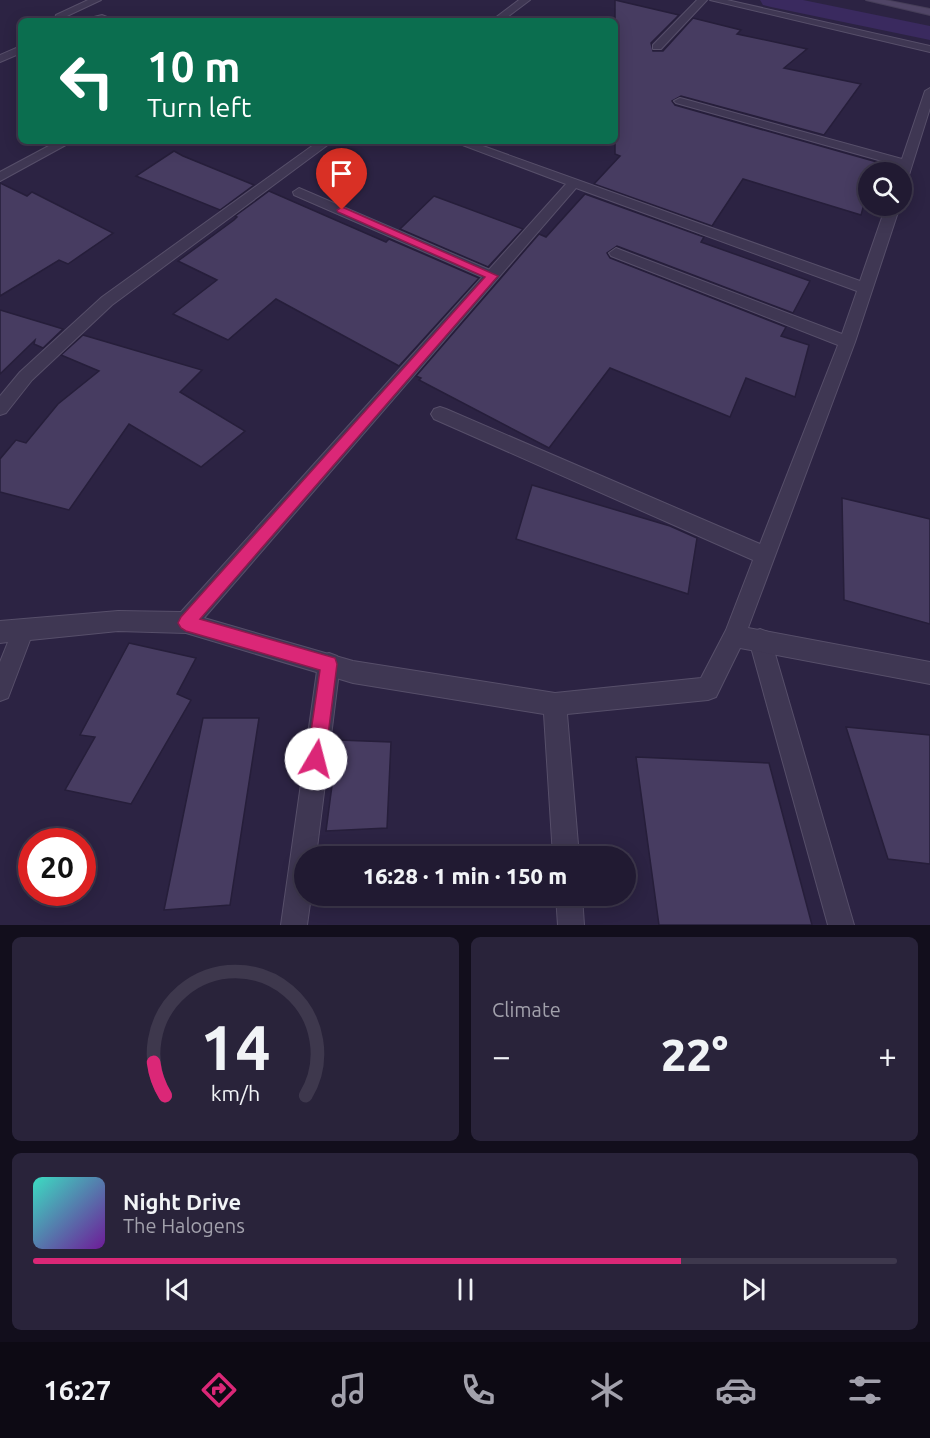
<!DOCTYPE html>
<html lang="en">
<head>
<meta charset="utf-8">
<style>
  :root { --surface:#211a32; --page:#29233a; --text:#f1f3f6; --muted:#a2a1ac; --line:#3e384d; --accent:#db2777 }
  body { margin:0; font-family:Ubuntu,sans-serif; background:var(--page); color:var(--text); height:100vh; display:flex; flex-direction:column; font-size:22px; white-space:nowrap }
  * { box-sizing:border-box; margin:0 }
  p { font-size:20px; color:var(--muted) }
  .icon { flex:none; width:33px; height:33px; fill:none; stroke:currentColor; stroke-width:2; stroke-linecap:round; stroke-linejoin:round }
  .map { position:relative; height:925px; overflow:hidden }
  .side { display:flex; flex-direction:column; gap:12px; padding:12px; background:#120e1c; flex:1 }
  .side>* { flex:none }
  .top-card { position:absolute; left:18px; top:18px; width:600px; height:126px; border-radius:9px; box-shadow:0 3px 15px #0003,0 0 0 2px var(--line); background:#0b6e4f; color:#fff; overflow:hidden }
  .buttons { position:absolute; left:858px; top:162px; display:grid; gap:12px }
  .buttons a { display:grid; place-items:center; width:54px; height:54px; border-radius:50%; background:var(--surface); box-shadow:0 3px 15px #0003,0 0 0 2px var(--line); font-size:30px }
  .speed { position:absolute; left:18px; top:828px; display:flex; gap:12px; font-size:30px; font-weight:700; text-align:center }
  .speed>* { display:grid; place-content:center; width:78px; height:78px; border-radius:50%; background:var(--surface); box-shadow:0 3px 15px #0003,0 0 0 2px var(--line); line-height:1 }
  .speed .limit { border:9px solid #d22; background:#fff; color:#111 }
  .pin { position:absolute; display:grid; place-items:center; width:51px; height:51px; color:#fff; margin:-62px -26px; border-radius:50% 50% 50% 0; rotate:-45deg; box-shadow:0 0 6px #0007 }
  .pin .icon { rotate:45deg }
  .me { position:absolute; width:66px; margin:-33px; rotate:8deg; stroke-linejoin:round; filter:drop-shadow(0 0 4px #0008) }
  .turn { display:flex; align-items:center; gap:21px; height:126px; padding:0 30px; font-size:27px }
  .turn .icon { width:78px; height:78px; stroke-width:2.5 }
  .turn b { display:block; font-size:42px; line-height:51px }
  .big { font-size:45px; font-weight:800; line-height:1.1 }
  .side .widget { flex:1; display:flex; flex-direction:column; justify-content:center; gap:9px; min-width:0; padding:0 21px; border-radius:9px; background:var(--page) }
  .side .dial { align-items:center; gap:0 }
  .dial svg { height:156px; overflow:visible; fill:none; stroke:var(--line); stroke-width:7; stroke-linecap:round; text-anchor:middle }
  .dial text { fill:var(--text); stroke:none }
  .song { display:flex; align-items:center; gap:18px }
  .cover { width:72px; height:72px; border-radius:9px; background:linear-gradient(135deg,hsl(170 70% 55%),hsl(280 70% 35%)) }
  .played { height:6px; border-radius:3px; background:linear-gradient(90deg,var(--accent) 75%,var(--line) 75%) }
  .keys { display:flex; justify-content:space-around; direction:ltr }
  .heat { display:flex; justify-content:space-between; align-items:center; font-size:33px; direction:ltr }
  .side .tiles { flex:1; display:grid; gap:12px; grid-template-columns:1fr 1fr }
  .widget:last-child { grid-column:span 2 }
  .trip { position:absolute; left:294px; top:846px; width:342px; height:60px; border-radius:30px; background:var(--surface); box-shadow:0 3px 15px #0003,0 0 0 2px var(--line); font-weight:800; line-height:60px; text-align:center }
  .tabs { display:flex; height:96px; justify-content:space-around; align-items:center; background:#0d0a14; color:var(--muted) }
  .tabs .icon { width:42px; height:42px }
  .tabs .on { color:var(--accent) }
  .tabs b { font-size:27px; color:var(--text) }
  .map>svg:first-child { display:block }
</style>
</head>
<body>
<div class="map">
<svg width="930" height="925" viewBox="0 0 930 925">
  <rect width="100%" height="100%" fill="#2c2343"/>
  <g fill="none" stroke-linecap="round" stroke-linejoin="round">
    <path fill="#3a2a5f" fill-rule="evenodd" d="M760,0h43l127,26v14l-159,-33 -8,-2z"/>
  </g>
  <g fill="#473c61" stroke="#261e3a" stroke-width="1.5">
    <path d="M615,0l64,15 -28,28 2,8h10l30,-33 48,12 -4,4 70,15 -23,19 77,16 -37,51 -143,-39 -9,5 3,4 202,57 -3,10h-6v18l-7,25 -118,-36 -31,47 -118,-42 26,-28 -5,-2z"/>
    <path d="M174,151l9,5 71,29 -34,25 -84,-34z"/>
    <path d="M0,183l27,13 5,-4 81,41 -45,31 -9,-4 -59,36z"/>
    <path d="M269,191l117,51 3,-3 90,39 -80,88 -123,-67 -48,41 -55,-26 44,-34 -39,-19 56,-41 3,-3 -2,-1z"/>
    <path d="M585,194l119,43 -3,5 109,39 -17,32 -176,-67 -10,7 3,5 176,69 -5,9 28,9 -14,52 -49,-19 -16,39 -120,-49 -61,80 -130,-68 2,-2 -5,-2 123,-142 7,3z"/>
    <path d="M434,196l89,33 -35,38 -88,-38z"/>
    <path d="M0,310l50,15 13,4 -20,19 -9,-4 1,-4 -35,34z"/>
    <path d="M83,335l119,35 -22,22 65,39 -44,36 -72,-43 -60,86 -69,-18v-33l16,-19 10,3 32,-39 41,-33 -38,-16z"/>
    <path d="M532,485l138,41 27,12 -9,56 -172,-55z"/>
    <path d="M842,498l88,21v105l-86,-24z"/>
    <path d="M129,643l67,15 -19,36 14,6 -60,104 -66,-14 30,-53 -15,-2z"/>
    <path d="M203,718h56l-29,187 -66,5z"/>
    <path d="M846,727l84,8v129l-42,-5z"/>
    <path d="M338,740l53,2 -4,86 -61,3z"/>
    <path d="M636,757l133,6 43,162h-153z"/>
  </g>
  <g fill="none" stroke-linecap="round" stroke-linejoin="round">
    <defs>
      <g id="lane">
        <path d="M88,0h13l-34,16 -3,5h-10l2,-6z"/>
        <path d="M299,188l198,85 2,3 -2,3h-10l-193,-84 -1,-3z"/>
        <path d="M760,629l8,3 3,8 83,285h-26l-79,-285 3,-8z"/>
        <path d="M329,653l8,3 3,8 -24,192h-12v40h7l-4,29h-26l37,-261 3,-8z"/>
      </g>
      <g id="street">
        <path d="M519,0h11l-28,21h-11z"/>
        <path d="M697,0h10l-46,49h-8v-4z"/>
        <path d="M710,0h17l203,46v6z"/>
        <path d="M102,15l15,6h-33l2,-2z"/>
        <path d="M21,46v7l-21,9v-7z"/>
        <path d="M930,88v20l-22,70 -6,4v-10h-4l2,-6 -224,-63 -2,-2 6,-3 4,1 218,60 23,-68z"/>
        <path d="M58,141h15l-73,40v-9z"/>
        <path d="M319,141h14l-221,164 -80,75 -26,33 -6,2v-19l20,-24 82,-75z"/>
        <path d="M452,141h17l391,140 26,-75h14l-45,136 -107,286 182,34v22l-190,-36 -24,49 -8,3 -141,14 12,142h-26l-9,-142 -191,-31 -167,-50 -68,-2 -88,9 -22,58 -8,3v-39l8,-20 -8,1v-22l118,-10 63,1 385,-428zM576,188l281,103 -15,43 -221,-84 -5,-2 -7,5 2,3 227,89 -78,199 -314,-135 -6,-2 -6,2 -3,5 3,5 319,141 -27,70 -25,48 -146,15 -202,-32 -149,-43z"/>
        <path d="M556,896h26l2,29h-26z"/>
      </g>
      <path id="secondary" d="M866,0h19l45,9v6z"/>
    </defs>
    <use href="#lane" stroke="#574f6a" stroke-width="2"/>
    <use href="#street" stroke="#574f6a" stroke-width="2"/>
    <use href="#secondary" stroke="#463e59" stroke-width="2"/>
    <use href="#lane" fill="#3f3753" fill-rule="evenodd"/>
    <use href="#street" fill="#3f3753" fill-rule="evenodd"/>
    <use href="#secondary" fill="#504566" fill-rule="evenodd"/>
  </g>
  <path fill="#db2777" stroke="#8e194d" stroke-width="1.5" d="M342,207l156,69 -298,343 135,39 2,6 -12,95 -3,6 -6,3 -6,-3 -3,-6 13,-89 -134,-39 -5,-3 -3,-5 3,-6 304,-340 -147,-65 -1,-2z"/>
</svg>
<div class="buttons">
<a><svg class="icon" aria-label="search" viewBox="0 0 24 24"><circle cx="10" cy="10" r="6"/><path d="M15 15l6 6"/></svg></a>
</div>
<div class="speed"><div class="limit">20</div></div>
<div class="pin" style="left:342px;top:210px;background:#d93025"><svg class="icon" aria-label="arrive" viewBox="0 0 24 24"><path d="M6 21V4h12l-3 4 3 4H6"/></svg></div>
<svg class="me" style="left:316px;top:759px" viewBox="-20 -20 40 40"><circle r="19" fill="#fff"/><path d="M0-13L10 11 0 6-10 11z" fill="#db2777"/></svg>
<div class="trip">16:28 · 1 min · 150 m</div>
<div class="top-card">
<div class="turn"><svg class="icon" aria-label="left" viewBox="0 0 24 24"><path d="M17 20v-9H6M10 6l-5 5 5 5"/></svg><div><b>10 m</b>Turn left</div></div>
</div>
</div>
<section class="side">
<div class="tiles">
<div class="widget dial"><svg viewBox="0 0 100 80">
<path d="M14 69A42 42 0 1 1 86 69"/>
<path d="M14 69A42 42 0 0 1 8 52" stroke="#db2777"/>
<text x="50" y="56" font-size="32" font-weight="700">14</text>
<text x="50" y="72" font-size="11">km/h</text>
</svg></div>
<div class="widget"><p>Climate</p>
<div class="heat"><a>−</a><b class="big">22°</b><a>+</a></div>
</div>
<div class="widget">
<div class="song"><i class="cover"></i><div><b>Night Drive</b><p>The Halogens</p></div></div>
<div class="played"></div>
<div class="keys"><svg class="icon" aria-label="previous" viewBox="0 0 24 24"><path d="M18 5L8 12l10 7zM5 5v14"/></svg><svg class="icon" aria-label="pause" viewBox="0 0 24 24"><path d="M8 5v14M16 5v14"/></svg><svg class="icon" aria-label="next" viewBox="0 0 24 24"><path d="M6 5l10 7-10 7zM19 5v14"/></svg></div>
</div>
</div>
</section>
<nav class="tabs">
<b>16:27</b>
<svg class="icon on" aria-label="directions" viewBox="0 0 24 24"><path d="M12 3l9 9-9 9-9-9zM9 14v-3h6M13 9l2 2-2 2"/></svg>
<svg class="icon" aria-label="music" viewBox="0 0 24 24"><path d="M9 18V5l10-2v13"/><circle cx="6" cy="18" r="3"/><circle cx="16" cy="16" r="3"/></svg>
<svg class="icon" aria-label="phone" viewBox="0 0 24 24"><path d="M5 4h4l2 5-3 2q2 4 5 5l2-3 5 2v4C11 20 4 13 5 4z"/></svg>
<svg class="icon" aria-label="climate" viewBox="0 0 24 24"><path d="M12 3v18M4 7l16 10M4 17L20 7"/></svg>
<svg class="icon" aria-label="car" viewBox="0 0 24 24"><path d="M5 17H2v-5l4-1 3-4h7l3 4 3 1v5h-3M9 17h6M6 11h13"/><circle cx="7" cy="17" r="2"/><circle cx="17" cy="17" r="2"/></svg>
<svg class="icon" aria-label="filters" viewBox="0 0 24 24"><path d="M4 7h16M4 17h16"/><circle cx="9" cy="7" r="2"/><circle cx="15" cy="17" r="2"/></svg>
</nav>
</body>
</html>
